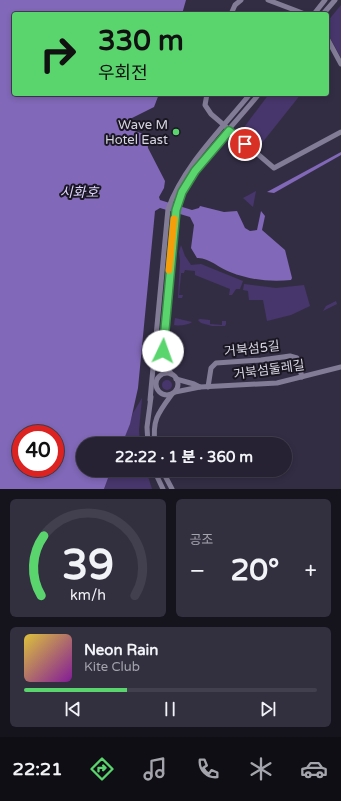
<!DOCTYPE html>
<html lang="ko">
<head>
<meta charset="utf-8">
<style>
  :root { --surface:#262233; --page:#322f3f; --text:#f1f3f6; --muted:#a4a4ac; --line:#423f4e; --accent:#5ad56e }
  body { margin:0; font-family:"Varela Round","Noto Sans KR",sans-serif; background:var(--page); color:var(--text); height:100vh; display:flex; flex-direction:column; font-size:15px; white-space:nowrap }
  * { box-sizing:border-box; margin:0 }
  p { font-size:13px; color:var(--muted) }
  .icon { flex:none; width:22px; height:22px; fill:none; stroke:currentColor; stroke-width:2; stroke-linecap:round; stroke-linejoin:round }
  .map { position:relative; height:489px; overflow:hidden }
  .drawer { display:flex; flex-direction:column; gap:10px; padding:10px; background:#15131c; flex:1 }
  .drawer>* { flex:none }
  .banner { position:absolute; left:12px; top:12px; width:317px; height:84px; border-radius:4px; box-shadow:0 2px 6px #0003,0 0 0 1px var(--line); background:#5ad56e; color:#111; overflow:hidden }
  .speed { position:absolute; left:12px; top:425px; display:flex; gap:8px; font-size:20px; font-weight:700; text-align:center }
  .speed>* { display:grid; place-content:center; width:52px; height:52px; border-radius:50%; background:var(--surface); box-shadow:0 2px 6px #0003,0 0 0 1px var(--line); line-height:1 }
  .speed .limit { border:6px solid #d22; background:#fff; color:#111 }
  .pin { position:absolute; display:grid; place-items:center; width:34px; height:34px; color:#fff; margin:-17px; border:2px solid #fff; border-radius:50%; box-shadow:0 1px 4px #0007 }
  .me { position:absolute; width:44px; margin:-22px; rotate:3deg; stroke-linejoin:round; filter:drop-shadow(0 0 3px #0008) }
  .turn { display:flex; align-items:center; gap:14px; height:84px; padding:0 20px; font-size:18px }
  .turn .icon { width:52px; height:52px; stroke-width:2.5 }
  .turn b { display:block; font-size:28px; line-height:34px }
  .big { font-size:30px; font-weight:800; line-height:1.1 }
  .drawer .tile { flex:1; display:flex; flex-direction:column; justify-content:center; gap:6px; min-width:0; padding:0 14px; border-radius:6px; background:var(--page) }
  .drawer .dial { align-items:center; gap:0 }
  .dial svg { height:104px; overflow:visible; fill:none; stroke:var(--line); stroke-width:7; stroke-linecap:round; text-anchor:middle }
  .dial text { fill:var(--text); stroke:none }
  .song { display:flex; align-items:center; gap:12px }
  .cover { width:48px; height:48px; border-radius:6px; background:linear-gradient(135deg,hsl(50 70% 55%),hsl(290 70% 35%)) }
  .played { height:4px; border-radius:2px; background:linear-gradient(90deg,var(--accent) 35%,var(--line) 35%) }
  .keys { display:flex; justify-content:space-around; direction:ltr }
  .heat { display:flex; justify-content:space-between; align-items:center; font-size:22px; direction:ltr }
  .drawer .tiles { flex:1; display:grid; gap:10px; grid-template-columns:1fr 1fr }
  .tile:last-child { grid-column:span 2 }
  .trip { position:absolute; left:76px; top:437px; width:216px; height:40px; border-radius:20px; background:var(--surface); box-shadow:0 2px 6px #0003,0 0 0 1px var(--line); font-weight:800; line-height:40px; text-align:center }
  .dock { display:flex; height:64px; justify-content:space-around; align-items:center; background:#0f0e14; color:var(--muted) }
  .dock .icon { width:28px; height:28px }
  .dock .active { color:var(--accent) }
  .dock b { font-size:18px; color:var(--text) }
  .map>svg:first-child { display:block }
</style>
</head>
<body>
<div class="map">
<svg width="341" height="489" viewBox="0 0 341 489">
  <rect width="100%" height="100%" fill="#332d44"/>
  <g fill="#47366b">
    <path d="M341,5v53l-14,-26v-10z"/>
    <path d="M269,94h32l-43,54 -15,-12 -1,-6z"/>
    <path d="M256,191l-3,16 -10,-9z"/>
    <path d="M181,245l4,11 6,9 10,-1 42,17 -3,8h-4l-4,6h-3l1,-6 -35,-14v-4l-10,-1 -1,3h-3v2l-2,20h4l-1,3h-4l2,-37 -1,-9z"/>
    <path d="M244,284l32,4 28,-3 6,21 -19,9 -24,6 -4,-21h-14l-1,-9 -5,-1z"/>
    <path d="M336,301l1,3 -14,7 3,-5z"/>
    <path d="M175,318l17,4c-3,3 -14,4 -18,3z"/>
    <path d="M200,319l10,1v4l12,1v-4h4v3l-1,2h-13l-11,-3 -3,-3z"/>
    <circle cx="167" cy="385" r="5"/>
    <path d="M142,398l-3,32 1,14h-18l11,-31z"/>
    <path d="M111,470h35l6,19h-48z"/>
  </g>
  <g fill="#8168b8" fill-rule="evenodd">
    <path d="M0,0h186l-4,14h-168v80h145l-5,13 -28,14 -2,3 1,4 22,7 1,13 17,33 -1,7 -5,9 1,3 32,10 7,-2 1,-2 24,6 13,-1 8,17 5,3 7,-1 4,-19 4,5 -3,14 23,20 7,28 -1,2c-21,2 -41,0 -61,-8 -11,-4 -22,-15 -33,-14l-6,-10 3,-23 -4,-8 -30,-9 -5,3 -17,177 -8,36 -8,20h-39v26h28l-7,19h-104zM21,434h34v34h-34z"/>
    <path d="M341,152v3l-67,38 -7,-1z"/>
  </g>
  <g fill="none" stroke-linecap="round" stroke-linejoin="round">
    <g stroke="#837c97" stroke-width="5">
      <path d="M268,0l37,14"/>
      <path d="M231,14l4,-9 6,-5"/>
      <path d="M314,14l11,-14"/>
      <path d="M323,14l12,-14"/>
      <path d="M327,38l14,26"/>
      <path d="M207,94l-2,11 6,9 63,54 67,-36"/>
      <circle cx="167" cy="384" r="11"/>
      <path d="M171,374l-7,-17 -1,-15 12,-132c17,-45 54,-79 84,-116"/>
      <path d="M176,379l18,5 6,3"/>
      <path d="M208,387l3,-19 5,-5 45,-3 29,-4 7,2 5,19"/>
      <path d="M175,392l25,-5 77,-4 64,-16"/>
      <path d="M150,400l18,-191c16,-44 53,-79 82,-115"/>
      <path d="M148,444l-1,-17 4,-30"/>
      <path d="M155,444c-3,-24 3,-31 17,-50"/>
      <path d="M154,470l9,19"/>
      <path d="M162,470l10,19"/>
    </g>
  </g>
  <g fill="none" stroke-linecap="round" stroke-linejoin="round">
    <defs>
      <path id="route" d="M163,351l13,-141 6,-18 13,-21 34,-40 16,13"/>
    </defs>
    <use href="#route" stroke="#3a8a48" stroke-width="10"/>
    <use href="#route" stroke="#5ad56e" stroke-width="7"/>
    <path stroke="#f59e0b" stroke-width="7" d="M169,270l5,-51"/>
  </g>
  <circle fill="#5ad56e" stroke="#1a1722" stroke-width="1.5" cx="176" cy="132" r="4"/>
  <g text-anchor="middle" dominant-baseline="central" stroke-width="4" stroke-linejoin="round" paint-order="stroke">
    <g font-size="13" fill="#d8d5e3" stroke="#1a1722" text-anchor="end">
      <text x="168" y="125">Wave M<tspan x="168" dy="15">Hotel East</tspan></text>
    </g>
    <g font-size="13" fill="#d8d5e3" stroke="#1a1722">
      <text transform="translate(252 349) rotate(-6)">거북섬5길</text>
      <text transform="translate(269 370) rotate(-8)">거북섬둘레길</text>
    </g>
    <g font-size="14" font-style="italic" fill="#dacffa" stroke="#1a1722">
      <text x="79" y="192">시화호</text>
    </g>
  </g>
</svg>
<div class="speed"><div class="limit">40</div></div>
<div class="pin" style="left:245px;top:144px;background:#d93025"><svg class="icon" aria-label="arrive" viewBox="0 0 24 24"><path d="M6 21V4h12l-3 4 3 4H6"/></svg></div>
<svg class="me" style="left:163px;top:351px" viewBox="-20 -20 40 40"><circle r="19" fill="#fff"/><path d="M0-13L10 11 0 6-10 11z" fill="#5ad56e"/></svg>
<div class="trip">22:22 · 1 분 · 360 m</div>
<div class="banner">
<div class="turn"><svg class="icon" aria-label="right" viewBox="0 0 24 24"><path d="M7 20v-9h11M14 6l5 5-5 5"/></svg><div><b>330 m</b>우회전</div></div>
</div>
</div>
<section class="drawer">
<div class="tiles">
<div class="tile dial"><svg viewBox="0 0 100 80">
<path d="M14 69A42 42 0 1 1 86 69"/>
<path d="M14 69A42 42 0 0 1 16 23" stroke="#5ad56e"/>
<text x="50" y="56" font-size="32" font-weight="700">39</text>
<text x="50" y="72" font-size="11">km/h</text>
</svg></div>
<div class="tile"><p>공조</p>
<div class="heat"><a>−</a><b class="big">20°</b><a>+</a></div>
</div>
<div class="tile">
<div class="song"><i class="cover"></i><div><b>Neon Rain</b><p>Kite Club</p></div></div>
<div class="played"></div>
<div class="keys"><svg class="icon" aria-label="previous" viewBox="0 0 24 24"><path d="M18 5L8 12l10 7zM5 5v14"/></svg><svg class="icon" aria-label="pause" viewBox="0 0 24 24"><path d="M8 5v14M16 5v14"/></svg><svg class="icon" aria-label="next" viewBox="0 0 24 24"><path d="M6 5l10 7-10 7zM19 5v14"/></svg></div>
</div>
</div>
</section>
<nav class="dock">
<b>22:21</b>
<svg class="icon active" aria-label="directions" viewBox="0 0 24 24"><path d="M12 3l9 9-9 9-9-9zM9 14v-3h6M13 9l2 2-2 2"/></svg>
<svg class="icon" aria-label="music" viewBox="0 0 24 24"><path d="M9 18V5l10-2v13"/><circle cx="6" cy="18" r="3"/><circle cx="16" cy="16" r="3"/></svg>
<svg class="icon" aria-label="phone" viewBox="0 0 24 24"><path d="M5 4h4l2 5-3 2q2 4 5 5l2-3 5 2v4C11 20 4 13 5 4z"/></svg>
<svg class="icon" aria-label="climate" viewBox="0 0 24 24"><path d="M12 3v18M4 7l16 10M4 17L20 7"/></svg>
<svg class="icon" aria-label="car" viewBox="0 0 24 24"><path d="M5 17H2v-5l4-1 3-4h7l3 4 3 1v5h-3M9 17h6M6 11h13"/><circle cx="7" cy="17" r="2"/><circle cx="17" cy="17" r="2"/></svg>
</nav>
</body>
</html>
